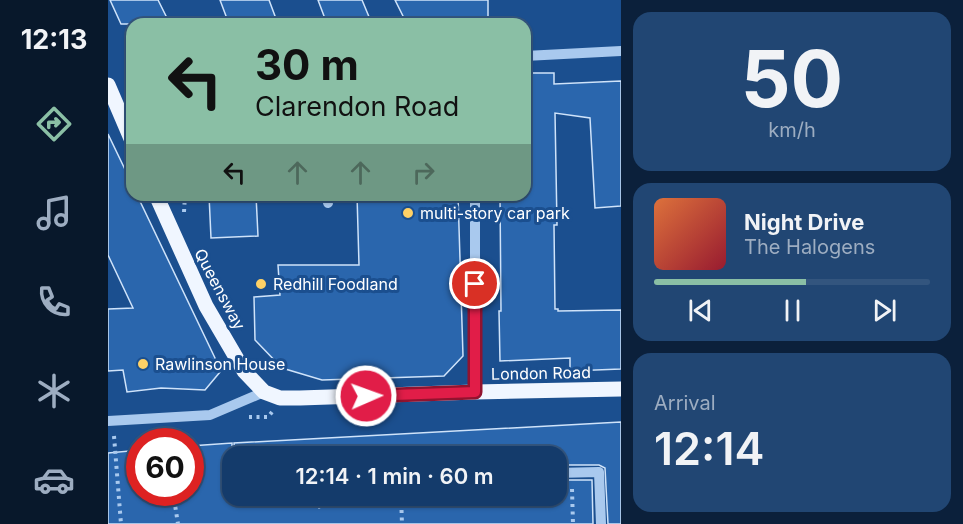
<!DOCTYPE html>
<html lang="en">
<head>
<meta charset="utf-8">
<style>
  :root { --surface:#143b6b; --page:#214673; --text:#f1f3f6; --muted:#9dadc1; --line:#33557e; --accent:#8abfa5 }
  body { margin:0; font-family:Inter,sans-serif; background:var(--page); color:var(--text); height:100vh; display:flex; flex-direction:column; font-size:22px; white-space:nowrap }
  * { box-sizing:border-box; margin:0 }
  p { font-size:20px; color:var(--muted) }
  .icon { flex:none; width:33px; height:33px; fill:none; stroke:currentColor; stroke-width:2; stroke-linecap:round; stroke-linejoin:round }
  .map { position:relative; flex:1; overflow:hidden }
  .drawer { display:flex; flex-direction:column; gap:12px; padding:12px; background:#0b203b; width:342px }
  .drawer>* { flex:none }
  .top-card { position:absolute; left:18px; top:18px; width:405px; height:183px; border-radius:18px; box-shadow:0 2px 4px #0004,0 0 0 2px var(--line); background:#8abfa5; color:#111; overflow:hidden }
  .speed { position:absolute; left:18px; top:428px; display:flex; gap:12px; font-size:30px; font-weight:700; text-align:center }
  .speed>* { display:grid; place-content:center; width:78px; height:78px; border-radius:50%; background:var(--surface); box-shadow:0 2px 4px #0004,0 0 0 2px var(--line); line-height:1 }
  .speed .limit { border:9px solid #d22; background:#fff; color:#111 }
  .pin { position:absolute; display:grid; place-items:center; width:51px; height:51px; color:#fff; margin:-26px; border:3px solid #fff; border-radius:50%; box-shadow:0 2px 6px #0007 }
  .me { position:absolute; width:66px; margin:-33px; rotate:88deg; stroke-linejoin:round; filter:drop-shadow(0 0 4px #0008) }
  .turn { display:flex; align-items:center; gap:21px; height:126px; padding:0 30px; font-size:27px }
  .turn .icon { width:78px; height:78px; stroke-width:2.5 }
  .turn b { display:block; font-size:42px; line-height:51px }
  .lanes { display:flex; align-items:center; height:57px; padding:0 30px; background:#0003; justify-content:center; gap:30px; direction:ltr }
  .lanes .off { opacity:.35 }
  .big { font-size:45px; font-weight:600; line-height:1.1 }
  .drawer .widget { flex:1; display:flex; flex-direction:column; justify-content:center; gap:9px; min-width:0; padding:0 21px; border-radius:18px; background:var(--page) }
  .drawer .dial { align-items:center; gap:0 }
  .dial b { font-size:78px; line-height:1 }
  .song { display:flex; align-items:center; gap:18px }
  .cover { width:72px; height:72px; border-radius:9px; background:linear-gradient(135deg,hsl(20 70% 55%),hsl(350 70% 35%)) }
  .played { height:6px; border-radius:3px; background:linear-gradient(90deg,var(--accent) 55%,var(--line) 55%) }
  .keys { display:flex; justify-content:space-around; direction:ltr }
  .trip { position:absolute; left:114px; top:446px; width:345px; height:60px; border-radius:18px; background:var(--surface); box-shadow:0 2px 4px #0004,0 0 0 2px var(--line); font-weight:600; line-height:60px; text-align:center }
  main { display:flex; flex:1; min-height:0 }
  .menu { display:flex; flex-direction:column; width:108px; justify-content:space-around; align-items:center; background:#08182b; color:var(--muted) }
  .menu .icon { width:42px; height:42px }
  .menu .selected { color:var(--accent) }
  .menu b { font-size:27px; color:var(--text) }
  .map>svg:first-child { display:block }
</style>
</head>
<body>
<main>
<nav class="menu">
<b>12:13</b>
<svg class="icon selected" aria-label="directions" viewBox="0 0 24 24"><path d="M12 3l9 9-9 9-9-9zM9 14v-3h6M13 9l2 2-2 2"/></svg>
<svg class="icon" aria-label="music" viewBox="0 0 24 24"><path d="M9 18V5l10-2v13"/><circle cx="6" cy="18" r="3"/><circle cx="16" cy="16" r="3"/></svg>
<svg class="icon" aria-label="phone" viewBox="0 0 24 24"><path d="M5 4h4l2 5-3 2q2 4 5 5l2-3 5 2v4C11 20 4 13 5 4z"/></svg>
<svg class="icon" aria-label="climate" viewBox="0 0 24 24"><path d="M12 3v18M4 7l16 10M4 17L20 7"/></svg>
<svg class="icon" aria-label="car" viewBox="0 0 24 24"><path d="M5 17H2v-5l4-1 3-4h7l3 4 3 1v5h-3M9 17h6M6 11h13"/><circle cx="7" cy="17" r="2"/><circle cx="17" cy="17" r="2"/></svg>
</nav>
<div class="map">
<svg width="513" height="524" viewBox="0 0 513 524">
  <rect width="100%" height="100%" fill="#1b4f8f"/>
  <g fill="#2a66ad" stroke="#cfe3fa" stroke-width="1.5">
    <path d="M2,0h48l12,24h-49z"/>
    <path d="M112,0h49l9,24h-49z"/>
    <path d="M210,0h44l10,24h-45z"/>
    <path d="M287,0h93v24h-81z"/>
    <path d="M417,73h29v11l67,-3v125l-26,2 -5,-90 -35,-5 2,112h-3l1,84h3v2l63,-1v59l-51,2v-13l-70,3 -1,-50h2l-1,-116h25z"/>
    <path d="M0,134l24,50v11h5l78,163 5,14 -15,18 -44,-2 -34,4 -4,-22 -15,1v-62l25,-1 -25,-53z"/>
    <path d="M101,195h47l2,41 -47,2z"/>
    <path d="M249,195h101l5,161 -19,20 -122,4 -40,-12 -27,-28 -1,-43 26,-2 -2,-30h81z"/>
    <path d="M513,422v102h-13l-3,-56 -6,-3h-43v-9h-321l-1,-13z"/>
    <path d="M124,443v52h81v9l6,4 7,-3 2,-10h228v-15h36l1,44h-485v-71l32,-3v42h50v-46z"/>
  </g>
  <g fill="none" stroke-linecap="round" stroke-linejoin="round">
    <g stroke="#a9c9ee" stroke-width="4" stroke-dasharray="3 4.5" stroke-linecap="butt">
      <path d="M76,212l1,-17"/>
      <path d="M141,417h19l4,-5"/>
      <path d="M55,433l2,8"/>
      <path d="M6,436l7,88"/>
      <path d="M464,489l1,35"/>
      <path d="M65,492l5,32"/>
      <path d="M293,495l1,29"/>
    </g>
    <g stroke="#a9c9ee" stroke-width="10">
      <path d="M417,56l96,-5"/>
      <path d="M219,195l1,8"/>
      <path d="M367,392v-197"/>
      <path d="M0,421l102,-6 54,-23"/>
      <path d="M448,473l43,-1 2,52"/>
      <path d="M212,501l1,-6"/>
    </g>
    <g stroke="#f0f6ff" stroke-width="15">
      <path d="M0,85l24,56"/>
      <path d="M48,195l50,111 38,65 20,21 16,6h20l175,-6 146,-3"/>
    </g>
  </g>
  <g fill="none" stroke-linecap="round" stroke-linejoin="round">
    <defs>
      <path id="route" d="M258,396l109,-4v-108"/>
    </defs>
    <use href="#route" stroke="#92132f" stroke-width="15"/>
    <use href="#route" stroke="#e11d48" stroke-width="10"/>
  </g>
  <g fill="#ffd166" stroke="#1b4f8f" stroke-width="2">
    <circle cx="300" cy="213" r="6"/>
    <circle cx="153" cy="284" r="6"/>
    <circle cx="35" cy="364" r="6"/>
  </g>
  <g text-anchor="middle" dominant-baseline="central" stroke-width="6" stroke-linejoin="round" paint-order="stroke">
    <g font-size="16" fill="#fff" stroke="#1b4f8f" text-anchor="start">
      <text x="312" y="213">multi-story car park</text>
      <text x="165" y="284">Redhill Foodland</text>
      <text x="47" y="364">Rawlinson House</text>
    </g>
    <g font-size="16" fill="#fff" stroke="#1b4f8f">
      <text transform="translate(112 289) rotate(62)">Queensway</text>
      <text transform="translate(433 373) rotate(-1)">London Road</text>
    </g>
  </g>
</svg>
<div class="speed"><div class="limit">60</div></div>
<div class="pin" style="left:367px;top:284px;background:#d93025"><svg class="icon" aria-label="arrive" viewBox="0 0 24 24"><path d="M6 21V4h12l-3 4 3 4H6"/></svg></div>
<svg class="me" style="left:258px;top:396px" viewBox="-20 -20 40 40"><circle r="17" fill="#e11d48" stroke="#fff" stroke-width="3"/><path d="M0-11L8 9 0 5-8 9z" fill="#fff"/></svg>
<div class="trip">12:14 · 1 min · 60 m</div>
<div class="top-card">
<div class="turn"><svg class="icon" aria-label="left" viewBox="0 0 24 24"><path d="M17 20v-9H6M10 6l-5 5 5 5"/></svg><div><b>30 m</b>Clarendon Road</div></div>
<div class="lanes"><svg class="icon" aria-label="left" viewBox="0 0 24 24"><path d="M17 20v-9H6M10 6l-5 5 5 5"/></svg><svg class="icon off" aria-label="ahead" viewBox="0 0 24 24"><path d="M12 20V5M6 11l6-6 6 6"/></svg><svg class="icon off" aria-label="ahead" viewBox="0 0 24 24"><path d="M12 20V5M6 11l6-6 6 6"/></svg><svg class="icon off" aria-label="right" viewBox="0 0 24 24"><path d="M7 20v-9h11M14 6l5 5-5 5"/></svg></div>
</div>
</div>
<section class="drawer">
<div class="widget dial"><b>50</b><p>km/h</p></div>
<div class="widget">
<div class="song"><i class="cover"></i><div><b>Night Drive</b><p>The Halogens</p></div></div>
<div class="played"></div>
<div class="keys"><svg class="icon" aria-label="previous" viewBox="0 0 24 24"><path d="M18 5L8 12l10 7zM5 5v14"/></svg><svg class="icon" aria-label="pause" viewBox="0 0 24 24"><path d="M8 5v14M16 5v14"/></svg><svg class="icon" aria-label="next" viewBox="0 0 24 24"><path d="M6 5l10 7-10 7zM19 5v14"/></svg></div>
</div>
<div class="widget"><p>Arrival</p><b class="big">12:14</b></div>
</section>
</main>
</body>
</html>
